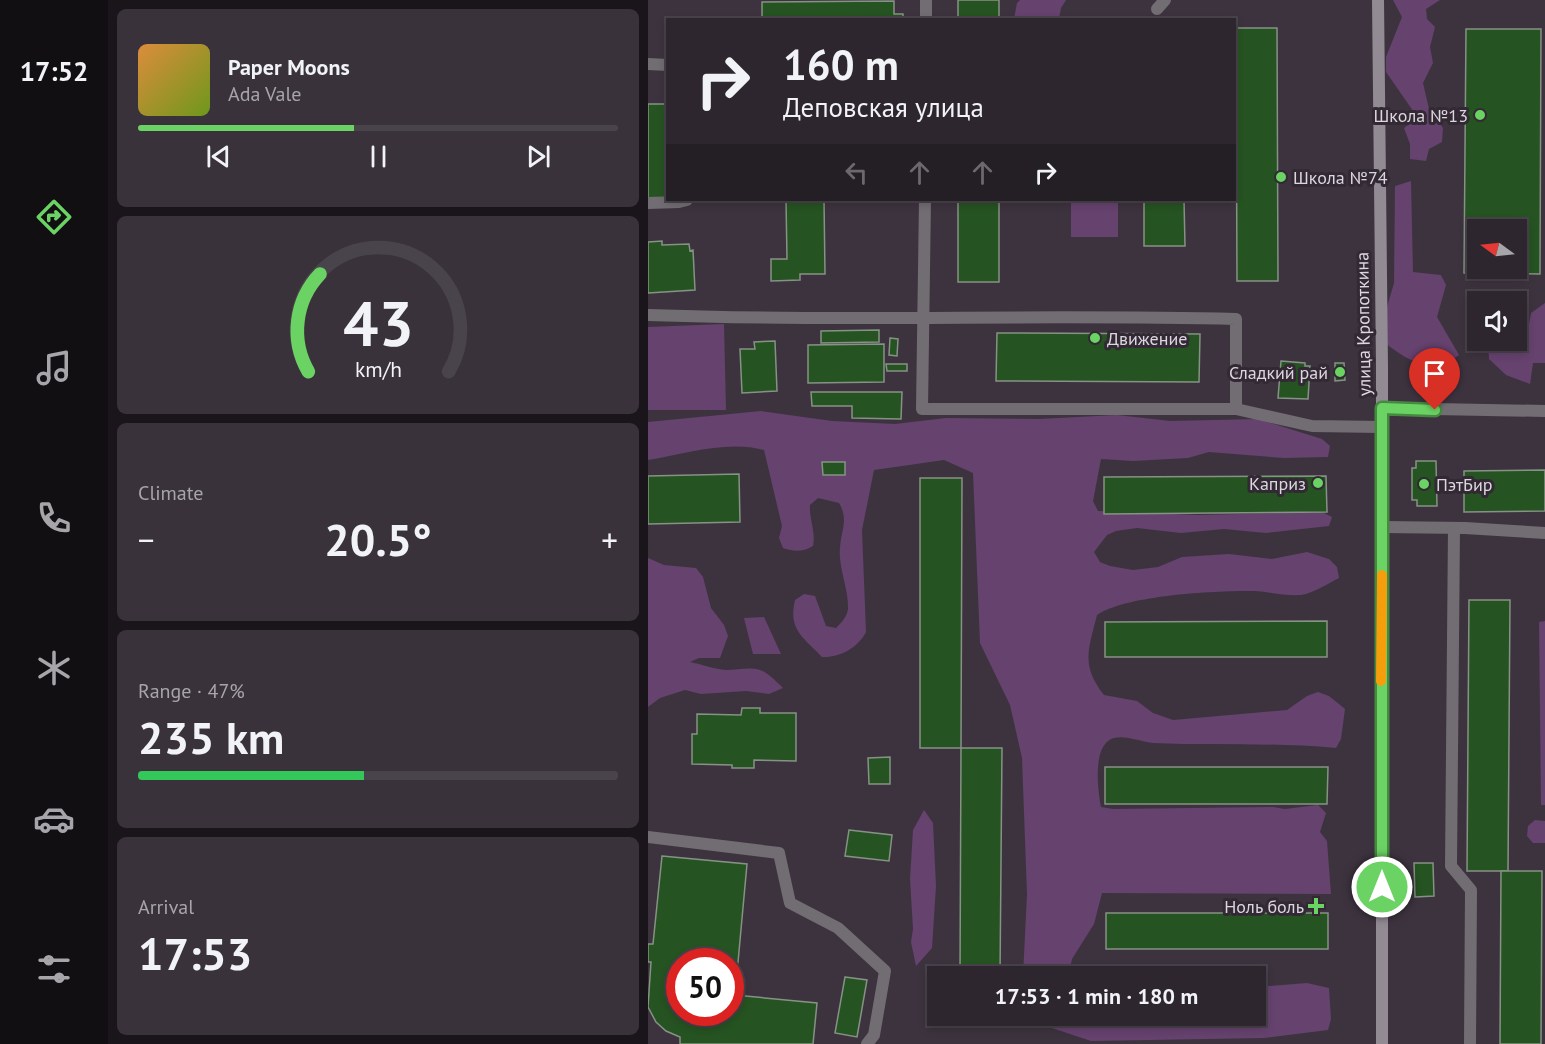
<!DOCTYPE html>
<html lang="en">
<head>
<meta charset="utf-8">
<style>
  :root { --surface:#2e262f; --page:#3a323b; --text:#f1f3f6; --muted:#a7a5aa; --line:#49434b; --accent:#6bd363 }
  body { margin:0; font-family:"PT Sans",sans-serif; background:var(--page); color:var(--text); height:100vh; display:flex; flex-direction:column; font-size:22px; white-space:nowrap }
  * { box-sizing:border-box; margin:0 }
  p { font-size:20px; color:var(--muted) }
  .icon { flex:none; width:33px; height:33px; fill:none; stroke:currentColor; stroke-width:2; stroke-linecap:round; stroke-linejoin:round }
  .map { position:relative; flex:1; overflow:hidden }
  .side { display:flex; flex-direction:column; gap:9px; padding:9px; background:#19151a; width:540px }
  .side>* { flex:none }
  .guide { position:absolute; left:18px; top:18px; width:570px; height:183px; border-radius:0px; box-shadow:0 3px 9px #0003,0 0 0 2px var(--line); background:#2e262f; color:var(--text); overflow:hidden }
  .needle { width:39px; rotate:285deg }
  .buttons { position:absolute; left:819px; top:219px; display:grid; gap:12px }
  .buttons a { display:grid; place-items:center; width:60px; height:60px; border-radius:0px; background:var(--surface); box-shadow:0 3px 9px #0003,0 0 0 2px var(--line); font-size:30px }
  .speed { position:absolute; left:18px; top:948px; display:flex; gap:12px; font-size:30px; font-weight:700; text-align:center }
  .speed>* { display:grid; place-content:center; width:78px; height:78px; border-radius:50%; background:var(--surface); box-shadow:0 3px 9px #0003,0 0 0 2px var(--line); line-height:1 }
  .speed .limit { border:9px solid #d22; background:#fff; color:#111 }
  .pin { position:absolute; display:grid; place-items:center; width:51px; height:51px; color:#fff; margin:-62px -26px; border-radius:50% 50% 50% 0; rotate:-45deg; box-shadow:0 0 6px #0007 }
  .pin .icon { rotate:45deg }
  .me { position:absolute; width:66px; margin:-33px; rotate:0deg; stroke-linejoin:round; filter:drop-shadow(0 0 4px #0008) }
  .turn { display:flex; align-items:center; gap:21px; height:126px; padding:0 18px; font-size:27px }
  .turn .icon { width:78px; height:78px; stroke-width:2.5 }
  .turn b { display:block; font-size:42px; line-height:51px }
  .lanes { display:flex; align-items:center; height:57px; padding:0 18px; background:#0003; justify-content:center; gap:30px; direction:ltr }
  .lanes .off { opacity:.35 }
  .big { font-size:45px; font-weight:700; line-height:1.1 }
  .side .tile { flex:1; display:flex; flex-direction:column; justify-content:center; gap:9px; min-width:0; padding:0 21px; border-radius:9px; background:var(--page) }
  .side .dial { align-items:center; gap:0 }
  .dial svg { height:156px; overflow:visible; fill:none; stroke:var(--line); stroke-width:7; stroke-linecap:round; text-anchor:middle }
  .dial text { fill:var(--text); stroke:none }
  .song { display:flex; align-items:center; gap:18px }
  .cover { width:72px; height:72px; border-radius:9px; background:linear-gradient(135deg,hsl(30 70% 55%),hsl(80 70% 35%)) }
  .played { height:6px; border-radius:3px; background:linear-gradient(90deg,var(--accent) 45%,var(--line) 45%) }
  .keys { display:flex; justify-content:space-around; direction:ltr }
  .heat { display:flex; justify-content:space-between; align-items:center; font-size:33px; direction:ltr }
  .charge { height:9px; border-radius:4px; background:linear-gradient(90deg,#34c759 47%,var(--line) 0) }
  .trip { position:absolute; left:279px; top:966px; width:339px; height:60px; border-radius:0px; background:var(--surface); box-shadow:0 3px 9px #0003,0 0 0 2px var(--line); font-weight:700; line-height:60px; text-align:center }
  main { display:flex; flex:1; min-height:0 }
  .menu { display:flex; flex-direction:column; width:108px; justify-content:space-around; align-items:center; background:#120f13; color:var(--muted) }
  .menu .icon { width:42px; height:42px }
  .menu .active { color:var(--accent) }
  .menu b { font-size:27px; color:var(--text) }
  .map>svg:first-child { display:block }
</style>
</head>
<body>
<main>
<nav class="menu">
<b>17:52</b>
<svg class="icon active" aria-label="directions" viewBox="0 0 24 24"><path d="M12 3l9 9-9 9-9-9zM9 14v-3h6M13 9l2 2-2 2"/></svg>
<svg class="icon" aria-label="music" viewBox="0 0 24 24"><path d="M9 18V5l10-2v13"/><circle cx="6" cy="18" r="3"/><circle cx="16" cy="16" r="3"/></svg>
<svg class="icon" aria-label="phone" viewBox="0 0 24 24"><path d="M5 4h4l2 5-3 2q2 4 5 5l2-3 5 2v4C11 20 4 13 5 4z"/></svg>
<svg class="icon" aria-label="climate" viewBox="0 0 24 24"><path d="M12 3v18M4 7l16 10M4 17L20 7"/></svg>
<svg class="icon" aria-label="car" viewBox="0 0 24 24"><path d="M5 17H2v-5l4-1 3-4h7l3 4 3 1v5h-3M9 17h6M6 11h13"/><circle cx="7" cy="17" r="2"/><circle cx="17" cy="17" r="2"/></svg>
<svg class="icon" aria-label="filters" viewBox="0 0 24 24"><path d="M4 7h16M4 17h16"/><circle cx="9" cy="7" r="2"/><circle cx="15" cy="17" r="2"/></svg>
</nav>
<section class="side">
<div class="tile">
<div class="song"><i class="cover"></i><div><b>Paper Moons</b><p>Ada Vale</p></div></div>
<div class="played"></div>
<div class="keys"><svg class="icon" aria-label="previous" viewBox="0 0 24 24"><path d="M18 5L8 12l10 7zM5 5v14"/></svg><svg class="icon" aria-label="pause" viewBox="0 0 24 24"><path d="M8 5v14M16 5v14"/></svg><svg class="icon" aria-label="next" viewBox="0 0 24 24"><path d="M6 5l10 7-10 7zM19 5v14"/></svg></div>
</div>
<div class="tile dial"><svg viewBox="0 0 100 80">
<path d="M14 69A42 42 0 1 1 86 69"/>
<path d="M14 69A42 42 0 0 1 20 19" stroke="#6bd363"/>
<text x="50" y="56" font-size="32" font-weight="700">43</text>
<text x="50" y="72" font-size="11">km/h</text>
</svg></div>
<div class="tile"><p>Climate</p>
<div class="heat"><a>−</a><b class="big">20.5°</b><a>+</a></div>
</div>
<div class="tile"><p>Range · 47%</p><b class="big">235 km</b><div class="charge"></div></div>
<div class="tile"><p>Arrival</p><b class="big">17:53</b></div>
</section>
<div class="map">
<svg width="897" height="1044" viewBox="0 0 897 1044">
  <rect width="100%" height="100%" fill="#3d333f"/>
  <g fill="#66426f">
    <path d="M372,0h46l-5,8 -2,11h-45l3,-16z"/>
    <path d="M745,0h47l-14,9 1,10 8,8 -5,20 3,16 -10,20 6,26 14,19 -1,14 -13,7 -3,12 -16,-2v-15l-6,-16 14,-10 -32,-46v-15l16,-40z"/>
    <path d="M763,181l2,91 28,3 5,10 -9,32 22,38c-31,23 -55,2 -81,-17l16,-55 1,-97z"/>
    <rect x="423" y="200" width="47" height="37"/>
    <path d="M897,303v60h-12l-3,21 -24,-9 -17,-16 -1,-18 28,-1 1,-10 11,-1 3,-16z"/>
    <path d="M76,324l2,86h-78v-83z"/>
    <path d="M113,411l71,10 63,3 51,-6 93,1 78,-4 53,6 88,-2 64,20 8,7 -2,11 -44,1 -75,-6 -21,6 -55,3 -32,-2 -8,42 5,10 100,4 124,-3 10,5 -3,9 -63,7 -42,-4 -43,4 -44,-5 -21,3 -9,4 -13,17 6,10 10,4 23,4 25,-3 24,-10 47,-3 43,5 35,-7 22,7 8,8 2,11c-12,6 -25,15 -38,17 -15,1 -31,-3 -46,-4 -36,-1 -130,4 -158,24 -8,33 -17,50 7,80l33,6 16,12 20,7 114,-10 20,-14 11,-4 11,4 16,13 -4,30 -5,9c-62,-6 -122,-2 -183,-5 -13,-1 -34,-11 -45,-2 -15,12 -10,50 -7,66l12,2 160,-2 12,2 33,-4 8,8 -6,19 7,9 4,53 -229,-1 -8,31 -22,35 -4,17h-45l4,-82 -5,-136 -12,-53 -30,-62 -7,-170 -29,-13 -70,10 -12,60 4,102c-8,16 -27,26 -44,25 -19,-20 -34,-27 -27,-57l9,-6 11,2 11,30 10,2c5,-5 11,-11 12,-19 1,-19 -10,-42 -8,-61 1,-18 9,-28 -1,-45l-21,-5 -8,7c-1,14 6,27 3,41 -11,6 -18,6 -30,2l-4,-10 3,-12 -18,-76c-37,-10 -79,4 -116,10v-38z"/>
    <path d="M0,558l16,7 32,3 7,9 8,31 13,17 4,11 -8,22h-21l-9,4c11,2 26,8 38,8 30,-2 31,-6 55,18l-14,6 -23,-3 -45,3 -16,-4 -25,8 -12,9z"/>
    <path d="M116,617l17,37h-28l-9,-36z"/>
    <path d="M897,621v184h-4l-2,-183z"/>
    <path d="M276,810l9,13 3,63 -4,62 -16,18 -5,-24 2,-13 -3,-50 3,-49z"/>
    <path d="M887,820l10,1v22h-12l-6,-7 1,-10z"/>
    <path d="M659,983l22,5 2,31 -3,11 -64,8 -173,3 -42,-14 -20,-11h227v-29z"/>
  </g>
  <g fill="#265322" stroke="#869285" stroke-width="1.5" fill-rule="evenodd">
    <rect x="310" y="0" width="41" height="20"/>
    <path d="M246,1v13h9v6h-141v-18z"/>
    <path d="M588,28h41l1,253h-41z"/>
    <path d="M818,29h75l-1,245 -76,-1zM830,230h38v38h-38z"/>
    <path d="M0,104h18l1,95 -19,1z"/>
    <path d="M138,200h38l1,74h-25v6l-29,1v-22h16z"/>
    <rect x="310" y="200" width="41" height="82"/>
    <path d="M496,200h40l1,46h-41z"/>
    <path d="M14,241v4l27,-1 1,7 3,-1 2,40 -47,3v-51z"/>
    <path d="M231,330v12l-58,1v-12z"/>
    <path d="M349,333l203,1 -1,48 -203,-1z"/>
    <path d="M242,338l8,1 -1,17 -8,-1z"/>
    <path d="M127,341l2,50 -35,2 -2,-44h15l-1,-7z"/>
    <path d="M236,344v38l-76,1v-38z"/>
    <path d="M633,361l24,2v3h5l-2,33 -30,-1z"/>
    <path d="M687,363h9l1,17 -10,1z"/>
    <path d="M238,364h21v7h-20z"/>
    <path d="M163,392h91l-1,27 -49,-1v-12h-40z"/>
    <path d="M768,461h20l1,45h-20v-6h-5v-32h4z"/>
    <path d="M174,462h23v13h-22z"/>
    <path d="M897,470v41l-81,1v-41z"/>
    <path d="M91,474l1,48 -92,2v-48z"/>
    <path d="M678,476l1,36 -223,2v-37z"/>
    <path d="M272,478h42l-1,270h-41z"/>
    <path d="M821,600h41l-2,271h-41z"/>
    <path d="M679,621v36h-222v-35z"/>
    <path d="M94,708h18v5h36v48l-42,-1v8h-22v-3l-40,-1v-30h5v-20l44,1z"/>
    <path d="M313,748h41l-2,228h-40z"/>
    <path d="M242,757v27h-21l-1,-26z"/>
    <path d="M457,767h223l-1,37h-222z"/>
    <path d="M201,830l43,5 -3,26 -44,-5z"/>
    <path d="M14,856l85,8 -12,131 82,8 -4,41h-133v-7l-14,-6 -10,-9 -8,-15 3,-45h-3v-18h5zM32,962h50v50h-50z"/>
    <path d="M766,863h19l1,33 -19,1z"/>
    <path d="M853,871h41l-1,173h-41z"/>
    <rect x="458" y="913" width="222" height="36"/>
    <path d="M197,977l22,3 -10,57 -22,-4z"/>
    <rect x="312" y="1016" width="40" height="3"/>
  </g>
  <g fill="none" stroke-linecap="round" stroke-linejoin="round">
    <g stroke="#726d73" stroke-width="12">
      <path d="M509,9l8,-9"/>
      <path d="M278,20v-20"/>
      <path d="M0,64l20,1"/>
      <path d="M277,200l-3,209h314"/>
      <path d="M0,203l31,-1 8,-2"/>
      <path d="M0,315c196,7 392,-1 588,4v90l76,17 70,1"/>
      <path d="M735,527l82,1 80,5"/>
      <path d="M806,528l-3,338 20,24 -1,154"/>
      <path d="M0,837l131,16 11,50 48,25 47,43 -11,64 -7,9"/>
    </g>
    <path stroke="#726d73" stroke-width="12" d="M734,408l163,3"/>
    <path stroke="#928b94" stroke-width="12" d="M730,0l4,367v677"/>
  </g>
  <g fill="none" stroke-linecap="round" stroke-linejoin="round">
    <defs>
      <path id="route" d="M734,887v-479l53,2"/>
    </defs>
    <use href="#route" stroke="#468940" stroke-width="15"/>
    <use href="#route" stroke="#6bd363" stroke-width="10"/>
    <path stroke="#f59e0b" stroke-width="10" d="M733,681l1,-106"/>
  </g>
  <g fill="#6bd363" stroke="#322935" stroke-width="2">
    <circle cx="832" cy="115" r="6"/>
    <circle cx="633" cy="177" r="6"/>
    <circle cx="447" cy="338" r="6"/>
    <circle cx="692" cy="372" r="6"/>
    <circle cx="670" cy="483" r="6"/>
    <circle cx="776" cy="484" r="6"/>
    <path d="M665 897h6v6h6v6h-6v6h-6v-6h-6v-6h6z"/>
  </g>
  <g text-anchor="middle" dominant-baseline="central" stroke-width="6" stroke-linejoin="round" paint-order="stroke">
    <g font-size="18" fill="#dcd6de" stroke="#322935" text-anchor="end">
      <text x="820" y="115">Школа №13</text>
      <text x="645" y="177" text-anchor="start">Школа №74</text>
      <text x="459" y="338" text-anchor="start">Движение</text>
      <text x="680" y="372">Сладкий рай</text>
      <text x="658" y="483">Каприз</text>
      <text x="788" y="484" text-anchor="start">ПэтБир</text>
      <text x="656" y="906">Ноль боль</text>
    </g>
    <g font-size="18" fill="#dcd6de" stroke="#322935">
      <text transform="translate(715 324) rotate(-91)">улица Кропоткина</text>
    </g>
  </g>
</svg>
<div class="buttons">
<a><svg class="needle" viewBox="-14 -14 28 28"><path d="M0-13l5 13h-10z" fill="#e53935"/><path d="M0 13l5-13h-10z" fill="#a7a5aa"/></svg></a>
<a><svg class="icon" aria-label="sound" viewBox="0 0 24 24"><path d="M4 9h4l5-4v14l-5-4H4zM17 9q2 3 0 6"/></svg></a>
</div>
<div class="speed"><div class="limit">50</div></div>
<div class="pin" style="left:787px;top:410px;background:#d93025"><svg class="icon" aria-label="arrive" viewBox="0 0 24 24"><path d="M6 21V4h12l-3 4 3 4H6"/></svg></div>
<svg class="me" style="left:734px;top:887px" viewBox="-20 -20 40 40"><circle r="17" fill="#6bd363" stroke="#fff" stroke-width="3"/><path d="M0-11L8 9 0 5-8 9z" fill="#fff"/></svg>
<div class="trip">17:53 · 1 min · 180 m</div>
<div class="guide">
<div class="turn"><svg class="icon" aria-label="right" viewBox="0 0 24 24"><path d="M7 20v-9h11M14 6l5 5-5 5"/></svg><div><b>160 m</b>Деповская улица</div></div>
<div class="lanes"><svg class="icon off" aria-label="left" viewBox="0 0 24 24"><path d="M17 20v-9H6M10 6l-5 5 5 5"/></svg><svg class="icon off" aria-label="ahead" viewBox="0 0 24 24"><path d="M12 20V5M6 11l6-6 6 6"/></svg><svg class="icon off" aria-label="ahead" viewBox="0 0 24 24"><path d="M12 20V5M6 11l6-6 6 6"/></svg><svg class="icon" aria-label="right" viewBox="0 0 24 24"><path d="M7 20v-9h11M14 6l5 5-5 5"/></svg></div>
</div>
</div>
</main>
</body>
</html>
